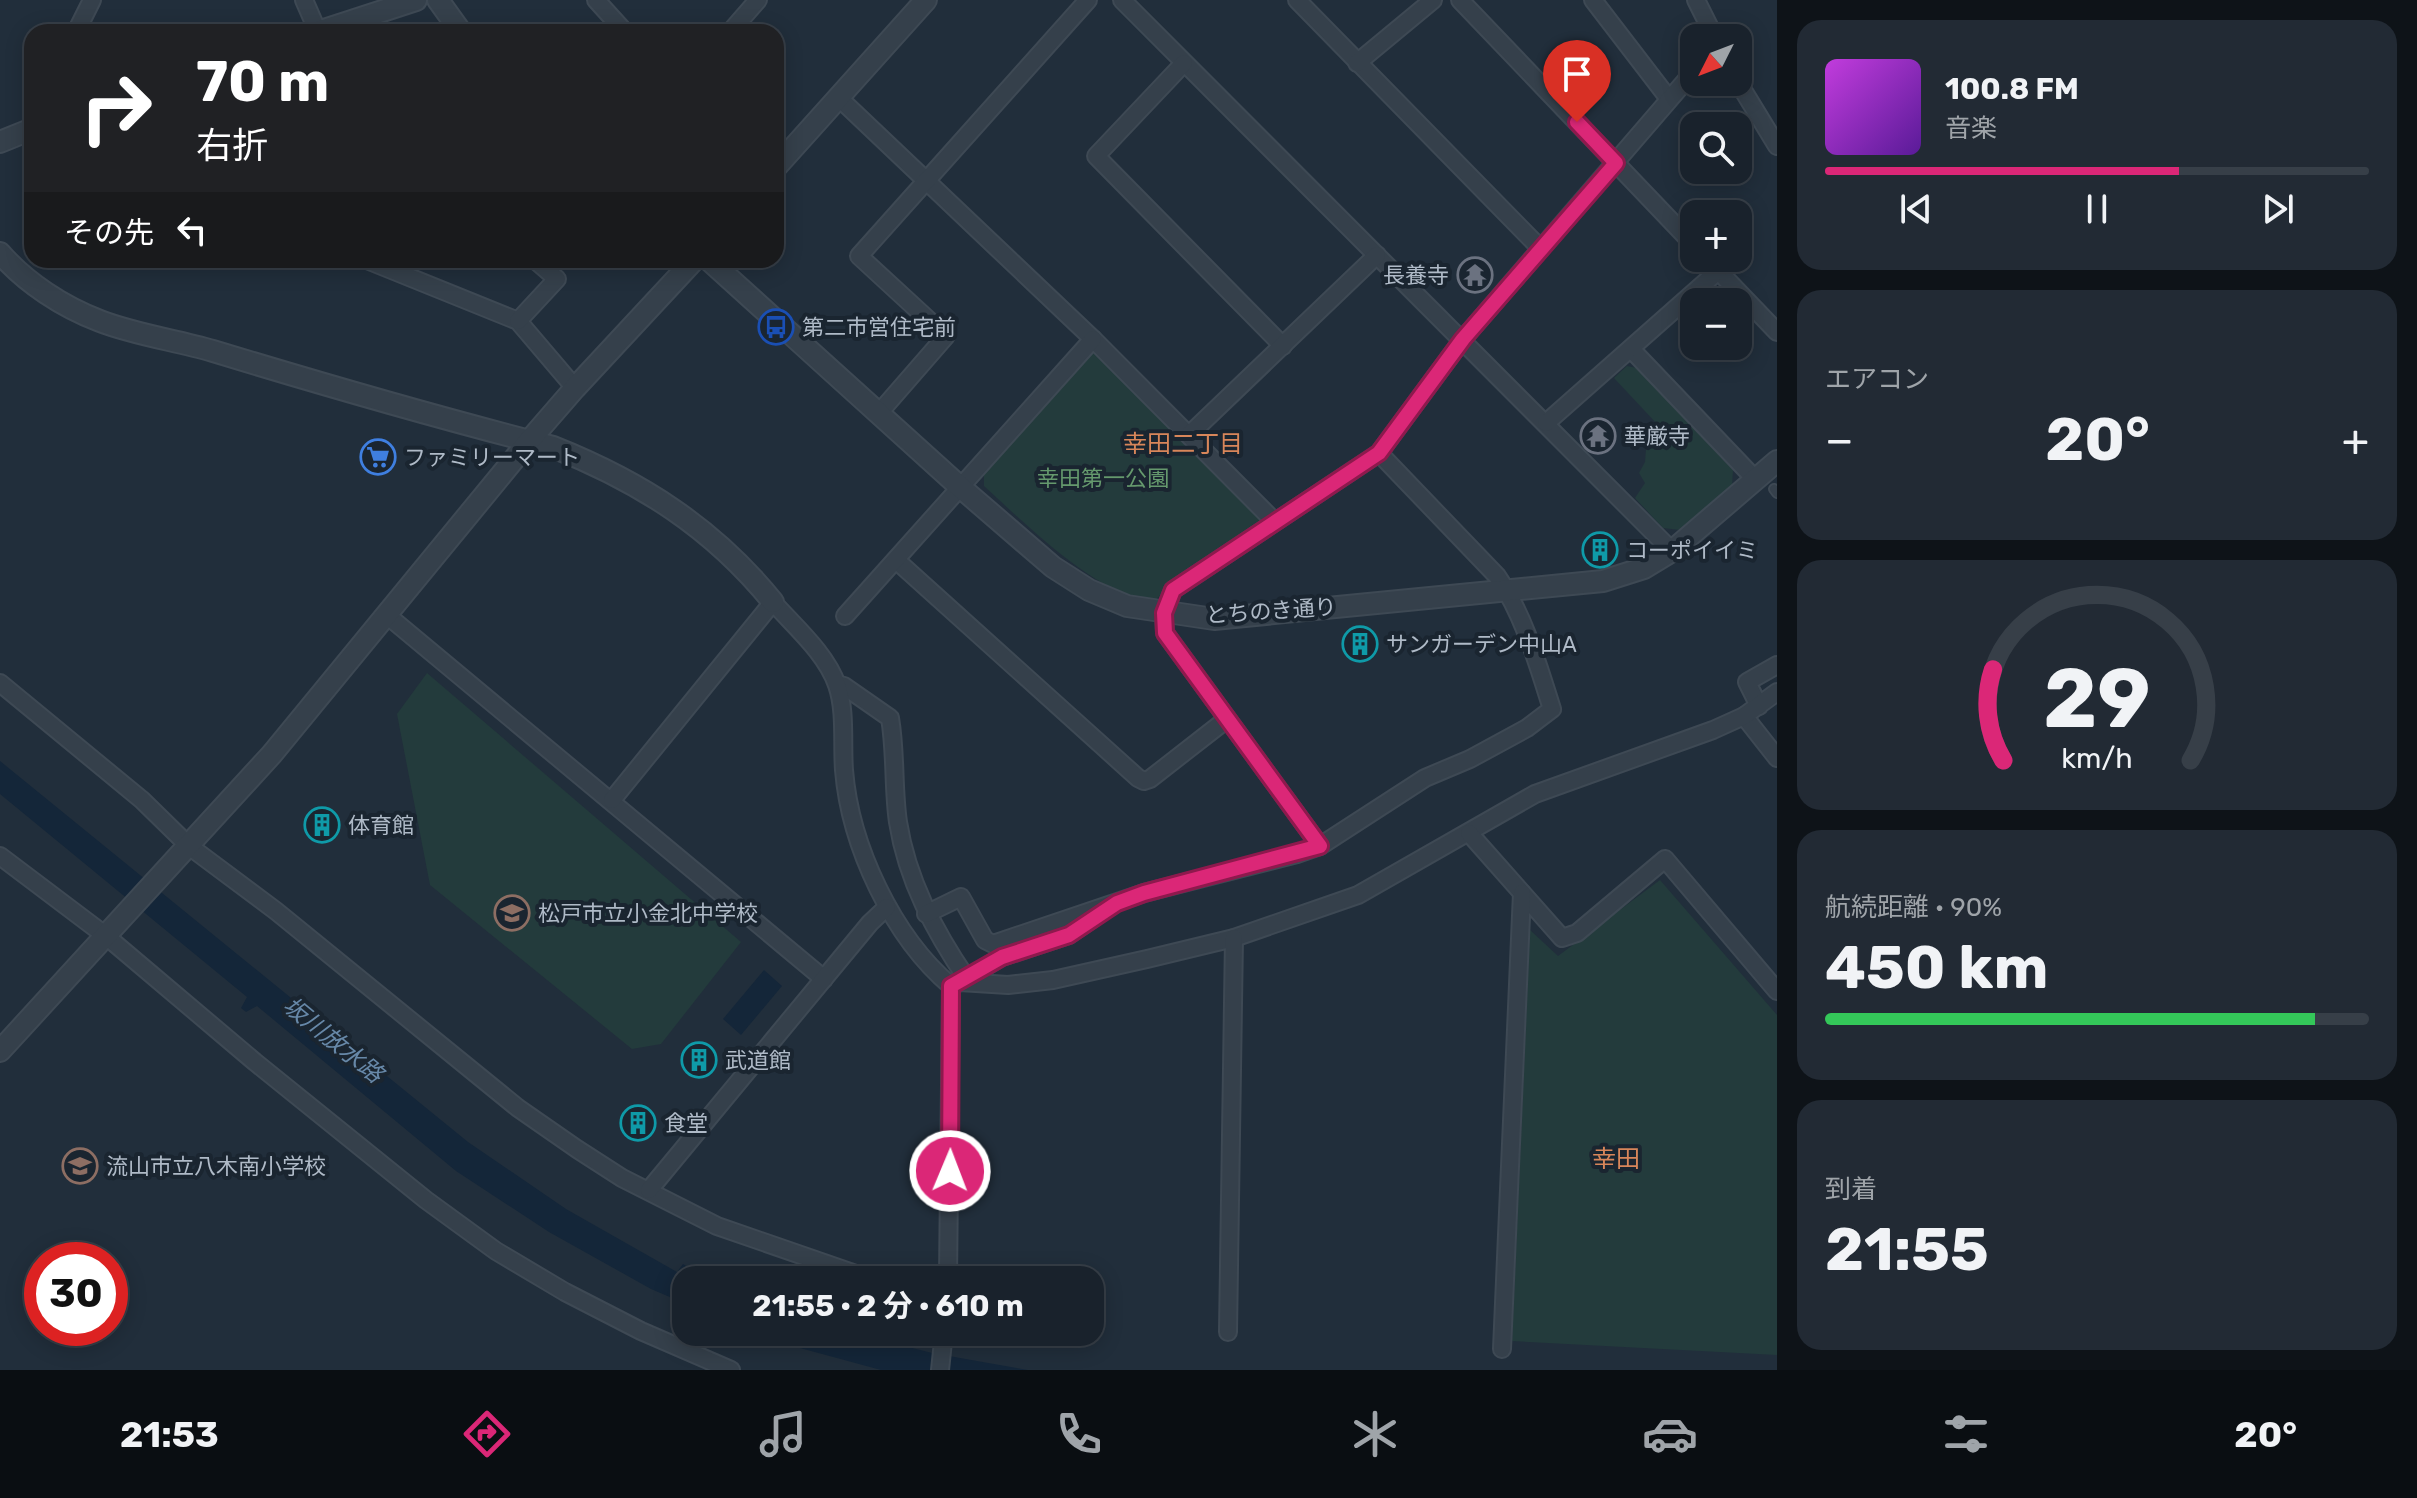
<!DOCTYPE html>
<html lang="ja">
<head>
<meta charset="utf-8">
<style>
  :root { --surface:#19222c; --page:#222a34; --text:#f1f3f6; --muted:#9fa4a9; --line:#373f48; --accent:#db2777 }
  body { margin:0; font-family:Rubik,"Noto Sans JP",sans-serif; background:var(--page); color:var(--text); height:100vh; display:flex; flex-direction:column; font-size:30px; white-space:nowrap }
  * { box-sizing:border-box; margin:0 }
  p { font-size:26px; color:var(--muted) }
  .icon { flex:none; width:44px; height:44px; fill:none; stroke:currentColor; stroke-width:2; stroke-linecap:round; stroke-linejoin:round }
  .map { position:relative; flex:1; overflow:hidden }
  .details { display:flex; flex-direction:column; gap:20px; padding:20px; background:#0e1318; width:640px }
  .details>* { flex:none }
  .guide { position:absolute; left:24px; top:24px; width:760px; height:244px; border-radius:24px; box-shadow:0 4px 20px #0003,0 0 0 2px var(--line); background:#202124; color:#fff; overflow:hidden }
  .needle { width:52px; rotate:228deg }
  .controls { position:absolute; left:1680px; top:24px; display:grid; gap:16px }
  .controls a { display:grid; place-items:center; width:72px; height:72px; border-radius:16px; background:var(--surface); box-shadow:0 4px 20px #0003,0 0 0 2px var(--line); font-size:40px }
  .speed { position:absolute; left:24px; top:1242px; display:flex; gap:16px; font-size:40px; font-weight:700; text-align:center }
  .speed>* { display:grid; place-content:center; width:104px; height:104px; border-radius:50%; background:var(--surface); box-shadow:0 4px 20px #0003,0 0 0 2px var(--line); line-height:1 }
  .speed .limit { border:12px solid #d22; background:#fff; color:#111 }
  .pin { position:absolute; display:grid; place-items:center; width:68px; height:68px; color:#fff; margin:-82px -34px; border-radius:50% 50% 50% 0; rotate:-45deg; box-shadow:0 0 8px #0007 }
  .pin .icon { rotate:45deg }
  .me { position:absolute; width:88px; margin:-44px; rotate:1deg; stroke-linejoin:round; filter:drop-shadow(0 0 6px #0008) }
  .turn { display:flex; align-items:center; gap:28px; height:168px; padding:0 40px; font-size:36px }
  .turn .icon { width:104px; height:104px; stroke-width:2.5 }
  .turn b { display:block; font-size:56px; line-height:68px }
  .then { display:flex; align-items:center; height:76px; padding:0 40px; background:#0003; gap:16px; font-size:30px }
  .big { font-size:60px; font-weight:700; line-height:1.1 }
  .details .widget { flex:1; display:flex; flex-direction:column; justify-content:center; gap:12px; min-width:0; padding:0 28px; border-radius:24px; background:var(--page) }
  .details .dial { align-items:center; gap:0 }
  .dial svg { height:208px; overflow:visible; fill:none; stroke:var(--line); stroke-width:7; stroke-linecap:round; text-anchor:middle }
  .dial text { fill:var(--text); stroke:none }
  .song { display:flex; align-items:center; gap:24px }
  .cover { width:96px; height:96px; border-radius:12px; background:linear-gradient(135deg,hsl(290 70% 55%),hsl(270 70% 35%)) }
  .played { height:8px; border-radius:4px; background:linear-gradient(90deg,var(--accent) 65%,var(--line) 65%) }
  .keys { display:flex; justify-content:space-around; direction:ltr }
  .heat { display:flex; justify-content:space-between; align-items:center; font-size:44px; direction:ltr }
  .charge { height:12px; border-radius:6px; background:linear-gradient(90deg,#34c759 90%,var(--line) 0) }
  .trip { position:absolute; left:672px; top:1266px; width:432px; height:80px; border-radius:24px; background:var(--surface); box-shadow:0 4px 20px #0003,0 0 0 2px var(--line); font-weight:700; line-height:80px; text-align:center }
  .tabs { display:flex; height:128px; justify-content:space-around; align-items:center; background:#0a0e12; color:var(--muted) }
  .tabs .icon { width:56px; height:56px }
  .tabs .on { color:var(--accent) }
  .tabs b { font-size:36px; color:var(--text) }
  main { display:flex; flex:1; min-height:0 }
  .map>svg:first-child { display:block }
</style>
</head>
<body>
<main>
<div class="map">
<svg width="1777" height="1370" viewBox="0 0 1777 1370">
  <rect width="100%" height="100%" fill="#212e3b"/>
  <g fill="#233b3c">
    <path d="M1093,353l93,85 82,83 -98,65 -21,20c-66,-25 -114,-73 -165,-120v-12z"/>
    <path d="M1627,366l10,2 96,102 -1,16 -52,44 -17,-2 -28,-30 10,-15 -6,-10 6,-11 2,-26 11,-11 -44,-47z"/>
    <path d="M427,673l314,269 -80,102 -29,5 -202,-164 -33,-171z"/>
    <path d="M1660,880l117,135v340l-265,-14 18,-411 28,26z"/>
  </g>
  <g fill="#142639">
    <path d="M0,761l468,381 98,67 111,63 6,-8 5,3 -2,9 11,4h-11v24l-35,-15 -102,-57 -93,-61 -199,-165 -11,6 -5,-4 6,-11 -247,-203z"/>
    <path d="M764,970l18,16 -41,49 -18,-16z"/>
    <path d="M753,1332h97l82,21 96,17h-147l-81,-22z"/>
  </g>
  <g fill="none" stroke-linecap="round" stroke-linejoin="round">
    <defs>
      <path id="service" d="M1774,489l3,4"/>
      <g id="minor">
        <path d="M304,0l14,32"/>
        <path d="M596,0l29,32"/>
        <path d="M1122,0l550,551"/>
        <path d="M1297,0l243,248"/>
        <path d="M1460,0l234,245"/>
        <path d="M1593,0l76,99"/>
        <path d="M1696,0l19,38"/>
        <path d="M76,32l16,-32"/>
        <path d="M730,32l28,-32"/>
        <path d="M1184,63l-88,93 187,190"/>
        <path d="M1357,63l76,-63"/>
        <path d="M1738,82l39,64"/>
        <path d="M838,97l255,242 181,182"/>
        <path d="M1706,258l71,74"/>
        <path d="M367,260l151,61 57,67"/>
        <path d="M518,321l39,-42 -22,-19"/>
        <path d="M1631,349l125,131"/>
        <path d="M879,413l67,-77 -87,-80 229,-256"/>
        <path d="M1546,423l172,-152"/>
        <path d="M1189,435l188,-180"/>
        <path d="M896,560l242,218 6,3 6,-2 77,-60"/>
        <path d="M388,616l436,363"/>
        <path d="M845,616l248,-277"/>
        <path d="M0,683l142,117 47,46 87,65 242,197 59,41 45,29 95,48 156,54"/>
        <path d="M837,684l7,2 46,32c6,35 3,70 8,104 9,58 37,110 69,157"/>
        <path d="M1759,706l-12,-24 30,-17"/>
        <path d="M1744,716l33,42"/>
        <path d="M612,800l161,-198c21,24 53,51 64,83 9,26 5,58 7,85 6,76 49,167 107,216l9,-4 48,3 45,-5 94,-21 87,-21 124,-43 177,-101 178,-64 31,-14 33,-24"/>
        <path d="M1469,833l93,105 15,-5 88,-74 112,132"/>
        <path d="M1320,846l-155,-213 -1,-20 9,-23 206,-137 84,-114 231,-268"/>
        <path d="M0,856l106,80 149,126 171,138 70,51 69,41 76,39 90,39"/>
        <path d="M926,914l35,-17 24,43 8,4 151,-51 153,-39 23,-8 105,-68 45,-19 57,-31 25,-19c-14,-44 -28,-94 -55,-133l-118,-123"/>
        <path d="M960,982l42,-25 67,-22 29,-20"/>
        <path d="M649,1190l221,-267 17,-16"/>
        <path d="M948,1280l3,-294"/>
        <path d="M1228,1332l6,-394"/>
        <path d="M1502,1349l20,-456"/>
        <path d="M940,1370l4,-38"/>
      </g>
      <g id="tertiary">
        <path d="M438,0l23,32"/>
        <path d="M318,32l98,-32"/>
        <path d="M0,142l32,-13"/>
        <path d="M776,167l150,-167"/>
        <path d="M0,253c26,30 63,54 100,68 36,14 76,19 113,30 112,34 226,67 340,96 88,35 160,81 220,155"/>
        <path d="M709,260l250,226 94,81 36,23 38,16 87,13 389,-38 41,-13 28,-17 105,-90"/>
        <path d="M0,1051l272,-297 257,-313 46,-53 119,-128"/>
      </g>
    </defs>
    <use href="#service" stroke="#3e4954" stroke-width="12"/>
    <use href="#minor" stroke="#3e4954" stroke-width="20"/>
    <use href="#tertiary" stroke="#3e4954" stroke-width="24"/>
    <use href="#service" stroke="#35404b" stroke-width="8"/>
    <use href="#minor" stroke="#35404b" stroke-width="16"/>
    <use href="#tertiary" stroke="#35404b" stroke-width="20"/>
  </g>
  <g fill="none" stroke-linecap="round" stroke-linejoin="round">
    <defs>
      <path id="route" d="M950,1171l1,-185 51,-29 67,-22 48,-32 27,-10 176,-47 -155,-213 -1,-20 9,-23 206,-137 84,-114 153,-176 -39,-41"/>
    </defs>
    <use href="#route" stroke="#8e194d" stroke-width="20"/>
    <use href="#route" stroke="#db2777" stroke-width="14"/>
  </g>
  <defs>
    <symbol id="temple-ring" viewBox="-11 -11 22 22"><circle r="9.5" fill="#1a2530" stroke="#6b7280" stroke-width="1.5"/><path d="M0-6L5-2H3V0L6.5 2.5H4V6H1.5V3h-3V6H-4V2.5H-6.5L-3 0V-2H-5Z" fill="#6b7280"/></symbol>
    <symbol id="bus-ring" viewBox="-11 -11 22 22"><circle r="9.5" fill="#1a2530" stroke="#1a4fb4" stroke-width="1.5"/><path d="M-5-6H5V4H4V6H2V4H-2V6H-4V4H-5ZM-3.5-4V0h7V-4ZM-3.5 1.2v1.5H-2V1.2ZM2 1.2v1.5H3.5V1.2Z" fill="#1a4fb4"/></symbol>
    <symbol id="supermarket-ring" viewBox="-11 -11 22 22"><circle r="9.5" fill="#1a2530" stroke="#3f7fe0" stroke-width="1.5"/><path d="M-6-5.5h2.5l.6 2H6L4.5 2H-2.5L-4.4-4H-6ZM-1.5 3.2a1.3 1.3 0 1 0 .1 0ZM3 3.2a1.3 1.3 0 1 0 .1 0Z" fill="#3f7fe0"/></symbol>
    <symbol id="building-ring" viewBox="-11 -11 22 22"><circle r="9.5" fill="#1a2530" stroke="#0f9aa8" stroke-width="1.5"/><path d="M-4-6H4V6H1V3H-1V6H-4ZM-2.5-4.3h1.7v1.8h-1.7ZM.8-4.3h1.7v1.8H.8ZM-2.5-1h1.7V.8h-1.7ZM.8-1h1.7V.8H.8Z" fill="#0f9aa8"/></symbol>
    <symbol id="school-ring" viewBox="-11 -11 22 22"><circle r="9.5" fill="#1a2530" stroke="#8d6e63" stroke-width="1.5"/><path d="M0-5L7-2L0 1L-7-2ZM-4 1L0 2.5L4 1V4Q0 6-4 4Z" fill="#8d6e63"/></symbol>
  </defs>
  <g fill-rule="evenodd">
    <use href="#temple-ring" x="1455" y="255" width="40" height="40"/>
    <use href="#bus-ring" x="756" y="307" width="40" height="40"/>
    <use href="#temple-ring" x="1578" y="416" width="40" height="40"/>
    <use href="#supermarket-ring" x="358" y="437" width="40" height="40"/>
    <use href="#building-ring" x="1580" y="530" width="40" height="40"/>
    <use href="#building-ring" x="1340" y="624" width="40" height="40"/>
    <use href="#building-ring" x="302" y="805" width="40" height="40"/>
    <use href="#school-ring" x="492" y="893" width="40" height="40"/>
    <use href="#building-ring" x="679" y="1040" width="40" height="40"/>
    <use href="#building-ring" x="618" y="1103" width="40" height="40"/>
    <use href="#school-ring" x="60" y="1146" width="40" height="40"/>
  </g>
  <g text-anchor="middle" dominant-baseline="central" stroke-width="8" stroke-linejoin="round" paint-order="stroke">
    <g font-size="22" fill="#afbac7" stroke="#1a2530" text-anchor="start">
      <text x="1449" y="275" text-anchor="end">長養寺</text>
      <text x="802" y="327">第二市営住宅前</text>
      <text x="1624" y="436">華厳寺</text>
      <text x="404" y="457">ファミリーマート</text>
      <text x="1626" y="550">コーポイイミ</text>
      <text x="1386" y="644">サンガーデン中山A</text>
      <text x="348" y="825">体育館</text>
      <text x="538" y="913">松戸市立小金北中学校</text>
      <text x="725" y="1060">武道館</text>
      <text x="664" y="1123">食堂</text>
      <text x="106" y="1166">流山市立八木南小学校</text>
    </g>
    <g font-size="22" fill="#65996d" stroke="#1a2530">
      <text x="1103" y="478">幸田第一公園</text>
    </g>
    <g font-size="22" fill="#afbac7" stroke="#1a2530">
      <text transform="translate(1271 611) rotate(-4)">とちのき通り</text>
    </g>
    <g font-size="24" fill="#d8865a" stroke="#1a2530">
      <text x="1183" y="444">幸田二丁目</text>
      <text x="1616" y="1159">幸田</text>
    </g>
    <g font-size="24" font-style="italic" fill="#6788a8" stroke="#1a2530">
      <text transform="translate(333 1040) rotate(39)">坂川放水路</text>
    </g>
  </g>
</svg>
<div class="controls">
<a><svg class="needle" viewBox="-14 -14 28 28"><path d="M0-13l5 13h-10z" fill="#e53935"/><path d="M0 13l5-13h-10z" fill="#9fa4a9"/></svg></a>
<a><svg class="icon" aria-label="search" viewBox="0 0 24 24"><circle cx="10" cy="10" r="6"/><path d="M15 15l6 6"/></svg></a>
<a>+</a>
<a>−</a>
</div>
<div class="speed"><div class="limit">30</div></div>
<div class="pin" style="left:1577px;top:122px;background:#d93025"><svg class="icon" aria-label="arrive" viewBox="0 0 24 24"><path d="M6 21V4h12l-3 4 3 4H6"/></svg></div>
<svg class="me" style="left:950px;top:1171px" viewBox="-20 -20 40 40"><circle r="17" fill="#db2777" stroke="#fff" stroke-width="3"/><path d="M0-11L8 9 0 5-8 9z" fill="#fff"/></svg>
<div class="trip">21:55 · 2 分 · 610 m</div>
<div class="guide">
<div class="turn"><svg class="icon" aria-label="right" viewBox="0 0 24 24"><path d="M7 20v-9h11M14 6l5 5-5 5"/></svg><div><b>70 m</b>右折</div></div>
<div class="then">その先<svg class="icon" aria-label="left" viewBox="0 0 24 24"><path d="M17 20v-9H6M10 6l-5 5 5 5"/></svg></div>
</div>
</div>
<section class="details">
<div class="widget">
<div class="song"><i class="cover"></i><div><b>100.8 FM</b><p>音楽</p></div></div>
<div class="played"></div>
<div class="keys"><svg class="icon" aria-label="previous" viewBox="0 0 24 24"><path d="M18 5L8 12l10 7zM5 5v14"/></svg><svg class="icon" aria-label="pause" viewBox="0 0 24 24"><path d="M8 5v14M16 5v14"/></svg><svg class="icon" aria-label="next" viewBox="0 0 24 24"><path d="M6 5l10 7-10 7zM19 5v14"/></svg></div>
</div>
<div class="widget"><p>エアコン</p>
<div class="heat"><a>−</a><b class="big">20°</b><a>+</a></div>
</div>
<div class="widget dial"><svg viewBox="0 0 100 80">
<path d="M14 69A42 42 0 1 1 86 69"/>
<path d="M14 69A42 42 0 0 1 10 34" stroke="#db2777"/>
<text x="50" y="56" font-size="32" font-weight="700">29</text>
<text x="50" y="72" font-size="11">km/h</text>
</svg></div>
<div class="widget"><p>航続距離 · 90%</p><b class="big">450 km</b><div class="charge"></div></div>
<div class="widget"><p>到着</p><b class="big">21:55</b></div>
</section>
</main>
<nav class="tabs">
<b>21:53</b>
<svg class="icon on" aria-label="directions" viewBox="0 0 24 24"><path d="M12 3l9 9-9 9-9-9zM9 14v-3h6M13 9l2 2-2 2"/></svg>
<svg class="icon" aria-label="music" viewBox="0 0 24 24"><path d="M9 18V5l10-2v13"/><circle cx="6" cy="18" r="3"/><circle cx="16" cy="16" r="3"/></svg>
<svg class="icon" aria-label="phone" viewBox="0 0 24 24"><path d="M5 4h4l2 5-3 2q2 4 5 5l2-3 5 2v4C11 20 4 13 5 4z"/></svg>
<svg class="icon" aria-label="climate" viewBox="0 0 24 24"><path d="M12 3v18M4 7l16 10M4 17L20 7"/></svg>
<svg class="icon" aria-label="car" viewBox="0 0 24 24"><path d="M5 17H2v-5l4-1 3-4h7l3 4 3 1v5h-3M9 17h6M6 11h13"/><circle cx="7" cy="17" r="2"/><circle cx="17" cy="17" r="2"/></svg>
<svg class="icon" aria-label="filters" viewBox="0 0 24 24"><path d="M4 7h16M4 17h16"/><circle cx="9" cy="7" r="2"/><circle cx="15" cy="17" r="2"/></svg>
<b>20°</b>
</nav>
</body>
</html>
